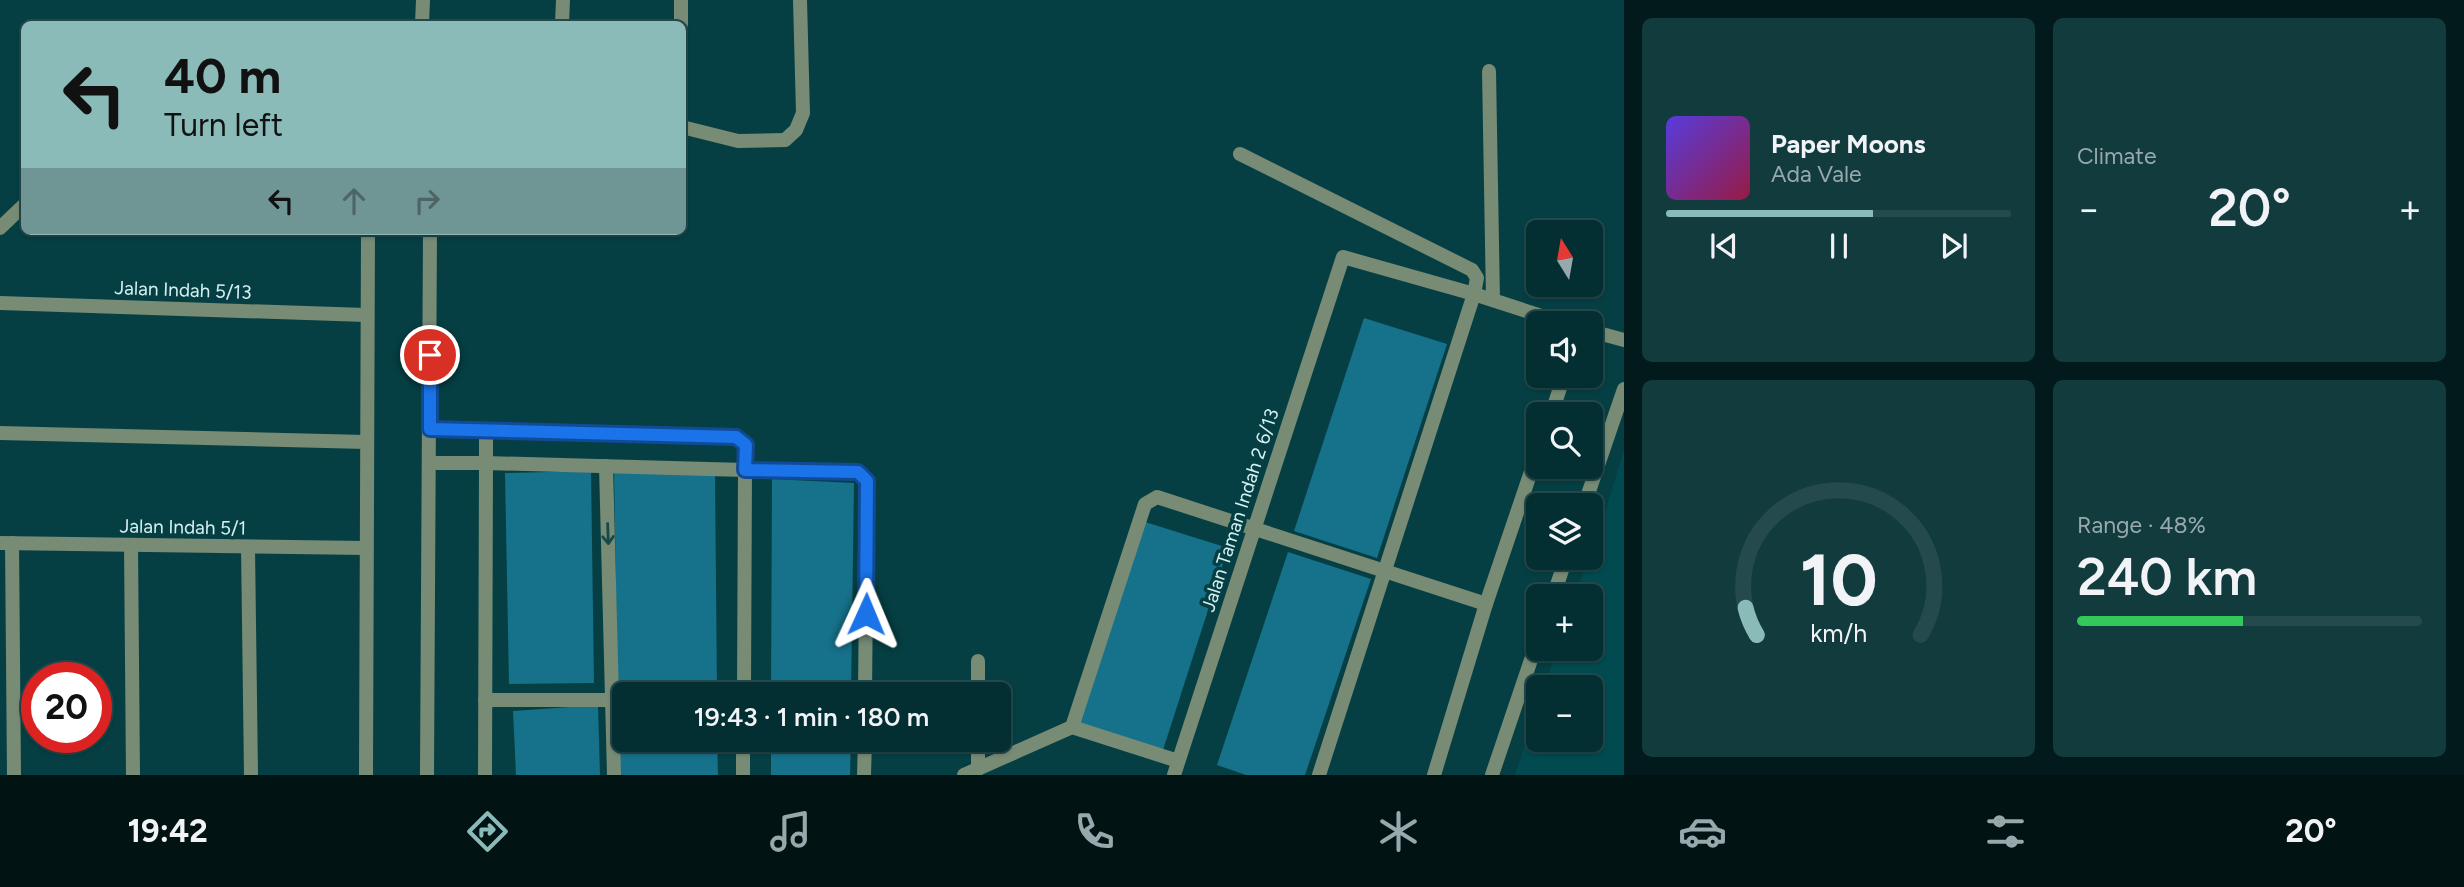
<!DOCTYPE html>
<html lang="en">
<head>
<meta charset="utf-8">
<style>
  :root { --surface:#042f32; --page:#123b3e; --text:#f1f3f6; --muted:#97a9ac; --line:#254a4d; --accent:#8bbbb9 }
  body { margin:0; font-family:Figtree,sans-serif; background:var(--page); color:var(--text); height:100vh; display:flex; flex-direction:column; font-size:26px; white-space:nowrap }
  * { box-sizing:border-box; margin:0 }
  p { font-size:23px; color:var(--muted) }
  .icon { flex:none; width:38px; height:38px; fill:none; stroke:currentColor; stroke-width:2; stroke-linecap:round; stroke-linejoin:round }
  .map { position:relative; flex:1; overflow:hidden }
  .side { display:flex; flex-direction:column; gap:18px; padding:18px; background:#021a1c; width:840px }
  .side>* { flex:none }
  .hud { position:absolute; left:21px; top:21px; width:665px; height:214px; border-radius:10px; box-shadow:0 2px 5px #0004,0 0 0 2px var(--line); background:#8bbbb9; color:#111; overflow:hidden }
  .needle { width:46px; rotate:349deg }
  .tools { position:absolute; left:1526px; top:220px; display:grid; gap:14px }
  .tools a { display:grid; place-items:center; width:77px; height:77px; border-radius:10px; background:var(--surface); box-shadow:0 2px 5px #0004,0 0 0 2px var(--line); font-size:35px }
  .speed { position:absolute; left:21px; top:662px; display:flex; gap:14px; font-size:35px; font-weight:700; text-align:center }
  .speed>* { display:grid; place-content:center; width:91px; height:91px; border-radius:50%; background:var(--surface); box-shadow:0 2px 5px #0004,0 0 0 2px var(--line); line-height:1 }
  .speed .limit { border:10px solid #d22; background:#fff; color:#111 }
  .pin { position:absolute; display:grid; place-items:center; width:60px; height:60px; color:#fff; margin:-30px; border:4px solid #fff; border-radius:50%; box-shadow:0 2px 7px #0007 }
  .me { position:absolute; width:77px; margin:-38px; rotate:1deg; stroke-linejoin:round; filter:drop-shadow(0 0 5px #0008) }
  .turn { display:flex; align-items:center; gap:24px; height:147px; padding:0 28px; font-size:32px }
  .turn .icon { width:91px; height:91px; stroke-width:2.5 }
  .turn b { display:block; font-size:49px; line-height:60px }
  .lanes { display:flex; align-items:center; height:66px; padding:0 28px; background:#0003; justify-content:center; gap:35px; direction:ltr }
  .lanes .off { opacity:.35 }
  .big { font-size:52px; font-weight:600; line-height:1.1 }
  .side .card { flex:1; display:flex; flex-direction:column; justify-content:center; gap:10px; min-width:0; padding:0 24px; border-radius:10px; background:var(--page) }
  .side .dial { align-items:center; gap:0 }
  .dial svg { height:182px; overflow:visible; fill:none; stroke:var(--line); stroke-width:7; stroke-linecap:round; text-anchor:middle }
  .dial text { fill:var(--text); stroke:none }
  .song { display:flex; align-items:center; gap:21px }
  .cover { width:84px; height:84px; border-radius:10px; background:linear-gradient(135deg,hsl(250 70% 55%),hsl(340 70% 35%)) }
  .played { height:7px; border-radius:4px; background:linear-gradient(90deg,var(--accent) 60%,var(--line) 60%) }
  .keys { display:flex; justify-content:space-around; direction:ltr }
  .heat { display:flex; justify-content:space-between; align-items:center; font-size:38px; direction:ltr }
  .charge { height:10px; border-radius:5px; background:linear-gradient(90deg,#34c759 48%,var(--line) 0) }
  .side .tiles { flex:1; display:grid; gap:18px; grid-template-columns:repeat(2,1fr) }
  .trip { position:absolute; left:612px; top:682px; width:399px; height:70px; border-radius:10px; background:var(--surface); box-shadow:0 2px 5px #0004,0 0 0 2px var(--line); font-weight:600; line-height:70px; text-align:center }
  .menu { display:flex; height:112px; justify-content:space-around; align-items:center; background:#021314; color:var(--muted) }
  .menu .icon { width:49px; height:49px }
  .menu .on { color:var(--accent) }
  .menu b { font-size:32px; color:var(--text) }
  main { display:flex; flex:1; min-height:0 }
  .map>svg:first-child { display:block }
</style>
</head>
<body>
<main>
<div class="map">
<svg width="1624" height="775" viewBox="0 0 1624 775">
  <rect width="100%" height="100%" fill="#053f43"/>
  <path fill="#004a50" d="M1624,450v325h-109l23,-69v34h53v-52h-47l13,-39h34v-52h-16l13,-39h3z"/>
  <g fill="#16718b">
    <path d="M1364,318l83,26 -70,214 -83,-27z"/>
    <path d="M591,471l3,212 -85,1 -4,-211z"/>
    <path d="M614,472l101,1 2,222h-92v45h92l1,35h-99z"/>
    <path d="M772,479l82,4 -3,212h-80z"/>
    <path d="M1142,521l86,27 -65,202 -85,-27z"/>
    <path d="M1288,552l83,27 -66,196h-59l-29,-10z"/>
    <path d="M598,705l2,70h-84l-3,-64z"/>
    <path d="M771,740h80l-1,35h-79z"/>
  </g>
  <g fill="none" stroke-linecap="round" stroke-linejoin="round">
    <g stroke="#778b75" stroke-width="14">
      <path d="M562,24l1,-24"/>
      <path d="M1489,71l4,229"/>
      <path d="M785,140l11,-10 7,-17 -3,-113"/>
      <path d="M430,429l306,8 10,8 -1,25 113,2 9,9 -2,214"/>
      <path d="M0,433l366,9"/>
      <path d="M486,463v-33"/>
      <path d="M606,466l8,309"/>
      <path d="M12,543l2,232"/>
      <path d="M248,547l3,228"/>
      <path d="M978,661v34"/>
      <path d="M485,700h128"/>
      <path d="M1072,727l73,-223 12,-7 329,107"/>
      <path d="M978,740v29"/>
      <path d="M864,775l1,-35"/>
      <path d="M964,775l108,-48 106,34"/>
      <path d="M1319,775l155,-481"/>
    </g>
    <g stroke="#778b75" stroke-width="14">
      <path d="M681,0v24"/>
      <path d="M422,24l1,-24"/>
      <path d="M682,127l56,14 47,-1"/>
      <path d="M1240,154l232,116 5,8 -3,16"/>
      <path d="M0,228l24,-23"/>
      <path d="M0,303l366,12"/>
      <path d="M1591,331l33,9"/>
      <path d="M1551,415l13,-39"/>
      <path d="M430,463h56l-1,312"/>
      <path d="M486,463l259,7 -1,225"/>
      <path d="M1584,506l40,-117"/>
      <path d="M0,543l366,5"/>
      <path d="M131,546l2,229"/>
      <path d="M1553,597l13,-39"/>
      <path d="M366,775l2,-544"/>
      <path d="M427,775l3,-544"/>
      <path d="M743,775v-35"/>
      <path d="M1174,775l169,-518 131,37 92,30"/>
      <path d="M1434,775l52,-171 52,-153"/>
      <path d="M1492,775l46,-136"/>
    </g>
  </g>
  <defs><path id="oneway-shaft" d="M-6 0H5M1.5-3L5.5 0L1.5 3" fill="none" stroke-width="1.6" stroke-linecap="round" stroke-linejoin="round" transform="scale(1.75)"/></defs>
  <use stroke="#164a4a" href="#oneway-shaft" transform="translate(608 534) rotate(88)"/>
  <g fill="none" stroke-linecap="round" stroke-linejoin="round">
    <defs>
      <path id="route" d="M430,355v74l306,8 10,8 -1,25 113,2 9,9 -1,133"/>
    </defs>
    <use href="#route" stroke="#114b97" stroke-width="18"/>
    <use href="#route" stroke="#1a73e8" stroke-width="12"/>
  </g>
  <g text-anchor="middle" dominant-baseline="central" stroke-width="7" stroke-linejoin="round" paint-order="stroke">
    <g font-size="19" fill="#d6f0f2" stroke="#053f43">
      <text transform="translate(183 290) rotate(2)">Jalan Indah 5/13</text>
      <text transform="translate(1240 510) rotate(-72)">Jalan Taman Indah 2 6/13</text>
      <text transform="translate(183 527) rotate(1)">Jalan Indah 5/1</text>
    </g>
  </g>
</svg>
<div class="tools">
<a><svg class="needle" viewBox="-14 -14 28 28"><path d="M0-13l5 13h-10z" fill="#e53935"/><path d="M0 13l5-13h-10z" fill="#97a9ac"/></svg></a>
<a><svg class="icon" aria-label="sound" viewBox="0 0 24 24"><path d="M4 9h4l5-4v14l-5-4H4zM17 9q2 3 0 6"/></svg></a>
<a><svg class="icon" aria-label="search" viewBox="0 0 24 24"><circle cx="10" cy="10" r="6"/><path d="M15 15l6 6"/></svg></a>
<a><svg class="icon" aria-label="layers" viewBox="0 0 24 24"><path d="M12 4l9 5-9 5-9-5zM3 14l9 5 9-5"/></svg></a>
<a>+</a>
<a>−</a>
</div>
<div class="speed"><div class="limit">20</div></div>
<div class="pin" style="left:430px;top:355px;background:#d93025"><svg class="icon" aria-label="arrive" viewBox="0 0 24 24"><path d="M6 21V4h12l-3 4 3 4H6"/></svg></div>
<svg class="me" style="left:866px;top:614px" viewBox="-20 -20 40 40"><path d="M0-17L14 15 0 8-14 15z" fill="#1a73e8" stroke="#fff" stroke-width="4"/></svg>
<div class="trip">19:43 · 1 min · 180 m</div>
<div class="hud">
<div class="turn"><svg class="icon" aria-label="left" viewBox="0 0 24 24"><path d="M17 20v-9H6M10 6l-5 5 5 5"/></svg><div><b>40 m</b>Turn left</div></div>
<div class="lanes"><svg class="icon" aria-label="left" viewBox="0 0 24 24"><path d="M17 20v-9H6M10 6l-5 5 5 5"/></svg><svg class="icon off" aria-label="ahead" viewBox="0 0 24 24"><path d="M12 20V5M6 11l6-6 6 6"/></svg><svg class="icon off" aria-label="right" viewBox="0 0 24 24"><path d="M7 20v-9h11M14 6l5 5-5 5"/></svg></div>
</div>
</div>
<section class="side">
<div class="tiles">
<div class="card">
<div class="song"><i class="cover"></i><div><b>Paper Moons</b><p>Ada Vale</p></div></div>
<div class="played"></div>
<div class="keys"><svg class="icon" aria-label="previous" viewBox="0 0 24 24"><path d="M18 5L8 12l10 7zM5 5v14"/></svg><svg class="icon" aria-label="pause" viewBox="0 0 24 24"><path d="M8 5v14M16 5v14"/></svg><svg class="icon" aria-label="next" viewBox="0 0 24 24"><path d="M6 5l10 7-10 7zM19 5v14"/></svg></div>
</div>
<div class="card"><p>Climate</p>
<div class="heat"><a>−</a><b class="big">20°</b><a>+</a></div>
</div>
<div class="card dial"><svg viewBox="0 0 100 80">
<path d="M14 69A42 42 0 1 1 86 69"/>
<path d="M14 69A42 42 0 0 1 9 57" stroke="#8bbbb9"/>
<text x="50" y="56" font-size="32" font-weight="700">10</text>
<text x="50" y="72" font-size="11">km/h</text>
</svg></div>
<div class="card"><p>Range · 48%</p><b class="big">240 km</b><div class="charge"></div></div>
</div>
</section>
</main>
<nav class="menu">
<b>19:42</b>
<svg class="icon on" aria-label="directions" viewBox="0 0 24 24"><path d="M12 3l9 9-9 9-9-9zM9 14v-3h6M13 9l2 2-2 2"/></svg>
<svg class="icon" aria-label="music" viewBox="0 0 24 24"><path d="M9 18V5l10-2v13"/><circle cx="6" cy="18" r="3"/><circle cx="16" cy="16" r="3"/></svg>
<svg class="icon" aria-label="phone" viewBox="0 0 24 24"><path d="M5 4h4l2 5-3 2q2 4 5 5l2-3 5 2v4C11 20 4 13 5 4z"/></svg>
<svg class="icon" aria-label="climate" viewBox="0 0 24 24"><path d="M12 3v18M4 7l16 10M4 17L20 7"/></svg>
<svg class="icon" aria-label="car" viewBox="0 0 24 24"><path d="M5 17H2v-5l4-1 3-4h7l3 4 3 1v5h-3M9 17h6M6 11h13"/><circle cx="7" cy="17" r="2"/><circle cx="17" cy="17" r="2"/></svg>
<svg class="icon" aria-label="filters" viewBox="0 0 24 24"><path d="M4 7h16M4 17h16"/><circle cx="9" cy="7" r="2"/><circle cx="15" cy="17" r="2"/></svg>
<b>20°</b>
</nav>
</body>
</html>
